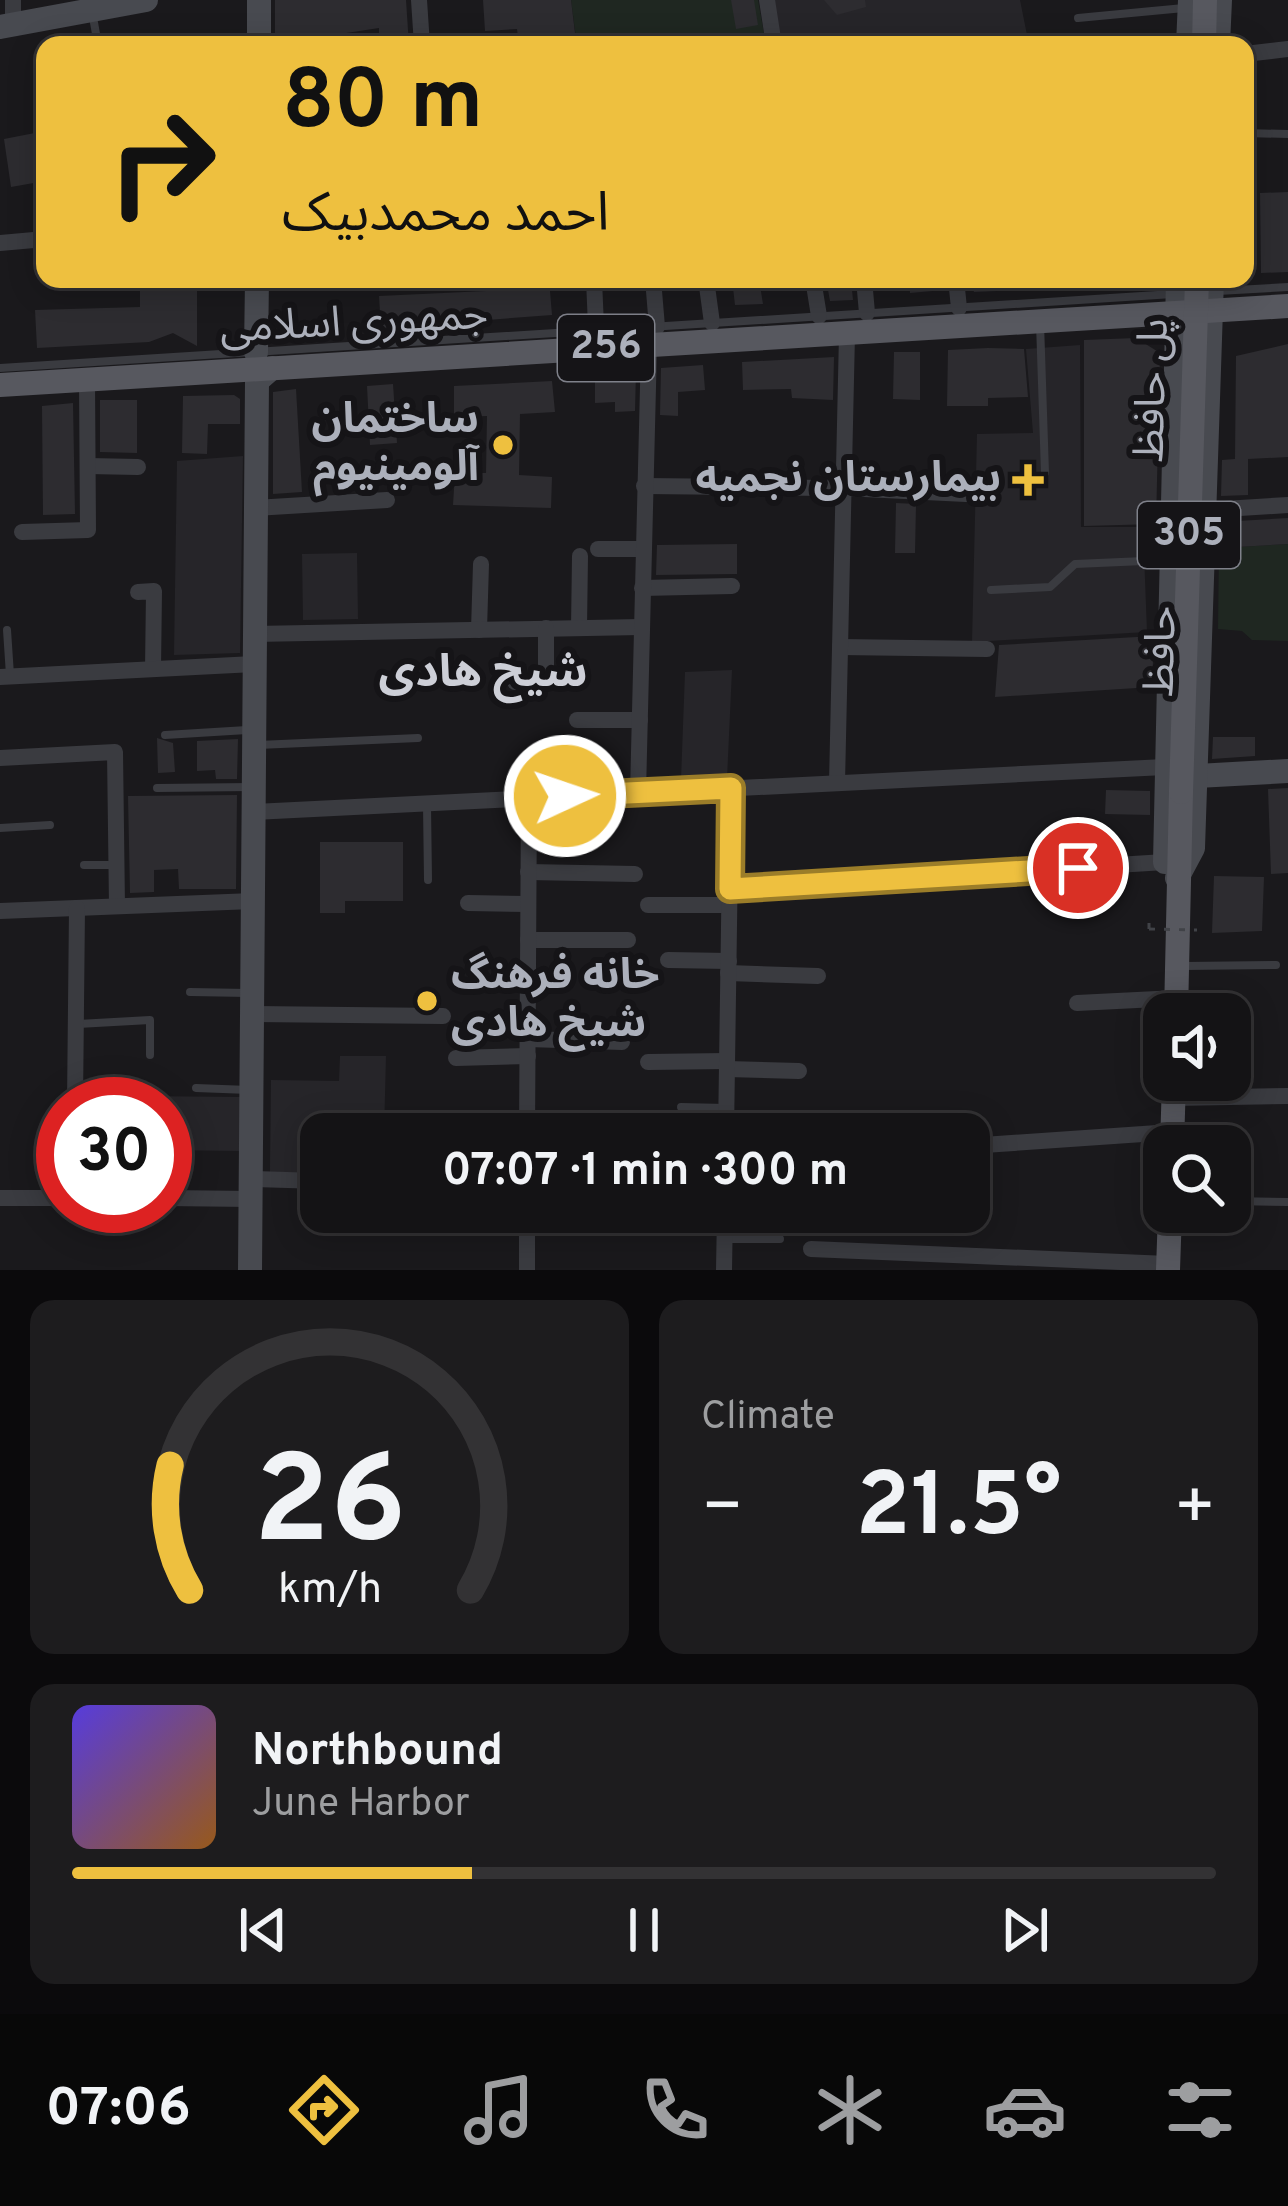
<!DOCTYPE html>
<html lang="en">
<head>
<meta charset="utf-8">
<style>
  :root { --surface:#141315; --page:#1d1c1e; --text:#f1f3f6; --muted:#9d9ea0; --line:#333234; --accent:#eec03f }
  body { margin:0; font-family:Overpass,"Noto Sans Arabic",sans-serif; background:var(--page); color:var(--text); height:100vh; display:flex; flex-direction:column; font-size:45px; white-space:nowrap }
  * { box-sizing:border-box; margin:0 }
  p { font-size:39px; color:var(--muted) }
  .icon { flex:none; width:66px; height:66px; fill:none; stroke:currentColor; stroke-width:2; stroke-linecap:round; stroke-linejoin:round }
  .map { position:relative; height:1270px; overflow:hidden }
  .side { display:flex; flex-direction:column; gap:30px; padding:30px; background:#0b0a0c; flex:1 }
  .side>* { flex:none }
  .guide { position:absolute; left:36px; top:36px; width:1218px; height:252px; border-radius:24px; box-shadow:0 6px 30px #0003,0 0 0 3px var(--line); background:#eec03f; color:#111; overflow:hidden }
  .buttons { position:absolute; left:1143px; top:993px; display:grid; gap:24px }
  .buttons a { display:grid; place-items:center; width:108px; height:108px; border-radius:24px; background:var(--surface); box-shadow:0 6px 30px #0003,0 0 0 3px var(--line); font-size:60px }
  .speed { position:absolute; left:36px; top:1077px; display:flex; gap:24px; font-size:60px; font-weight:700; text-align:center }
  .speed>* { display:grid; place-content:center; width:156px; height:156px; border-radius:50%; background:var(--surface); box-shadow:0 6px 30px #0003,0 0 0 3px var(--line); line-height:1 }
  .speed .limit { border:18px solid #d22; background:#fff; color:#111 }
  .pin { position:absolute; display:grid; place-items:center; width:102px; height:102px; color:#fff; margin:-51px; border:6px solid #fff; border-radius:50%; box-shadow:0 3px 12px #0007 }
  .me { position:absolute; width:132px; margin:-66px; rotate:87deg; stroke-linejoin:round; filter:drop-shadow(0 0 9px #0008) }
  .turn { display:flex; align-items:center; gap:42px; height:252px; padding:0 48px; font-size:54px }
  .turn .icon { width:156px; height:156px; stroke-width:2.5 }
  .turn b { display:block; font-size:84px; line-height:102px }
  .big { font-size:90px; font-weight:700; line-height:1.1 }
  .side .card { flex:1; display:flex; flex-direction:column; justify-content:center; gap:18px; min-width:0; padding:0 42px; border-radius:24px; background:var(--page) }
  .side .dial { align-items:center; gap:0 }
  .dial svg { height:312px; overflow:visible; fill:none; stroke:var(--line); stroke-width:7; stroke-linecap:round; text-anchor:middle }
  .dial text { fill:var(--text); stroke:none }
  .song { display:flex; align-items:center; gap:36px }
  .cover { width:144px; height:144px; border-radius:18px; background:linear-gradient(135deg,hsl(250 70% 55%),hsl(30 70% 35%)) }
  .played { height:12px; border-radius:6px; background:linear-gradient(90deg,var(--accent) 35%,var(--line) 35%) }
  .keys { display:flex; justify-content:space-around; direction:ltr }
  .heat { display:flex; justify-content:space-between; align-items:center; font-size:66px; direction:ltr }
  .side .tiles { flex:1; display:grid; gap:30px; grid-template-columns:1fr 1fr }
  .card:last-child { grid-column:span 2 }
  .trip { position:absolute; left:300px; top:1113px; width:690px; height:120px; border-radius:24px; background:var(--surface); box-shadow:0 6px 30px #0003,0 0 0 3px var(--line); font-weight:700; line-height:120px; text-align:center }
  .menu { display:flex; height:192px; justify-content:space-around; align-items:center; background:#080808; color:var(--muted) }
  .menu .icon { width:84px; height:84px }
  .menu .active { color:var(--accent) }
  .menu b { font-size:54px; color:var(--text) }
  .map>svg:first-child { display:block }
</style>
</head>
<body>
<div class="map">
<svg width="1288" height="1270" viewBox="0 0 1288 1270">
  <rect width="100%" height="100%" fill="#1a191c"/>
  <g fill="#262529">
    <path d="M774,0h246l9,45h-248z"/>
    <path d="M1080,345l1,182h62l4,105 -175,10 5,-208 56,-1 -7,-84z"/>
    <path d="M243,456l-3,197 -66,2 3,-194z"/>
    <path d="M357,553l1,66 -55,1 -1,-66z"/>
    <path d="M732,670l-5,109 -46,1 4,-108z"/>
    <path d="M340,1056h46l-2,78h-63v39l-51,-1 1,-92 68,1z"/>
    <path d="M139,1096l102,1 -1,54 -75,-1v-46h-26z"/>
  </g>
  <g fill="#1f2721">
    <path d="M571,0h187l8,45h-189z"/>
    <path d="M1288,544v97l-36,-1 -10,-9 -24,-2 1,-81z"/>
  </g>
  <g fill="#2d2c30">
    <path d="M275,0h131l3,45h-30v-17l-72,11v6h-32z"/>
    <path d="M483,0h88l4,33 -56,12 -2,-16 -32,2z"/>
    <path d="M731,0h23l4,25 -22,4z"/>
    <path d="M824,0h41l1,7 -29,8z"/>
    <path d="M45,131v50l-34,6 -7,-48z"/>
    <path d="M1288,192v80l-27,1 -1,-80z"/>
    <path d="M140,279h57v67l-24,-13 -24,9 -112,6 -2,-38 105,-3z"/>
    <path d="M507,279h42l3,36 -171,13 -2,-32 128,-6z"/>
    <path d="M732,279h27l4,25 -28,1z"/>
    <path d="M826,279h25l2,21 -23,1z"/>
    <path d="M909,279h34l1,11 -34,3z"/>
    <path d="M969,279h31l-3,12 -23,1z"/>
    <path d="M1136,338l24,15 -4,171 -72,2v-186z"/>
    <path d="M1288,344v113l-40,2v36l-27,1 1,-36 13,-1 1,-103z"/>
    <path d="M988,348l36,1 4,48 -40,1v8h-41l1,-56z"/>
    <path d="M894,352h26v48l-27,-1z"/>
    <path d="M834,357l-1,43 -41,-2 -1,-9 -48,1 -1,-28z"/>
    <path d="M703,365l2,25 -27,2v24l-18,-1 1,-47z"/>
    <path d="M636,371l-1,40 -20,1v-10l-20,1v-30z"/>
    <path d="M552,381l3,31 -35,2 -1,61 33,2 -1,31 -98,-3 2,-32h31l1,-57 -33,1v-31z"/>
    <path d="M393,384l4,59 -27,2 -3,-59z"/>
    <path d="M296,389l6,103 -29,2v-102z"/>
    <path d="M234,395l6,4v25h-32l-1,30 -25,-1 1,-57z"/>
    <path d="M100,400h37v53l-37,-1z"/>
    <path d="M73,403l2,111 -32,1 -1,-109z"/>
    <path d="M896,503l20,1 -1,49h-20z"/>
    <path d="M1288,518v26l-68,4v-26z"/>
    <path d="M737,544v30l-81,1 1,-30z"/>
    <path d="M1154,636l-2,51 -157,10 4,-52z"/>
    <path d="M1213,737h42v19l-43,3z"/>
    <path d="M157,738l16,5 2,29 -17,1z"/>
    <path d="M238,739l-1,40h-21l-1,-9 -18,1v-30z"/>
    <path d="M1288,788v85l-17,1 -3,-85z"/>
    <path d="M1106,790l44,1v24l-45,-1z"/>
    <path d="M237,795l-1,94h-57l-1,-20 -24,1v22l-24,1 -2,-97z"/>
    <path d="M320,842h83v59h-58v12h-25z"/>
    <path d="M1214,876l50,1 -2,54 -50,2z"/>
  </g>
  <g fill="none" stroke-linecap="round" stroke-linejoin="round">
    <path stroke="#404247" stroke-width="3" stroke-dasharray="6 9" stroke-linecap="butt" d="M1149,929v-15"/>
    <g stroke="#3a3b40" stroke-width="8">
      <path d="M93,17l5,28"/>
      <path d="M1078,18l106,-10"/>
      <path d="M1245,133l43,1"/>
      <path d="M1218,291l70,-4"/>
      <path d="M1040,323l5,150"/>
      <path d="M0,368l1173,-74"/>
      <path d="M991,590l59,-3 25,-23 92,-4"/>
      <path d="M7,630l3,45"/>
      <path d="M165,735l82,-5"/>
      <path d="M258,745l160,-7"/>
      <path d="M157,788l95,-1"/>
      <path d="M427,805l1,75"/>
      <path d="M0,828l50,-3"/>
      <path d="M84,865h33"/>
      <path d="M1184,966l92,-1"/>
      <path d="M190,992l58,1"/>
      <path d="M78,1024l72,-4v35"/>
      <path d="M196,1088l53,2"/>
      <path d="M681,1107l45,1"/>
      <path d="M1230,1201l58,1"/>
      <path d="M728,1239h52"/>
    </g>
    <g stroke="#3a3b40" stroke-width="16">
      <path d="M419,0l3,45"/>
      <path d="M767,0l7,45"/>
      <path d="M13,25v-25"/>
      <path d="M1245,54l43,-5"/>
      <path d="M0,243l45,-4"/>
      <path d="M653,279l4,48"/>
      <path d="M706,279l6,44"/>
      <path d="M813,279l6,37"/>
      <path d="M864,279l3,34"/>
      <path d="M956,279l3,29"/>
      <path d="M594,280l3,69"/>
      <path d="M88,466l50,1"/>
      <path d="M644,486l182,2"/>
      <path d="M844,488l122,6"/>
      <path d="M255,508l132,-8"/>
      <path d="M1208,510l80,-5"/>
      <path d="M22,532l66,-2 -1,-150"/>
      <path d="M598,549h45"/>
      <path d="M642,588l90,-2"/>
      <path d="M138,592l16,-1 -1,78"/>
      <path d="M579,628l1,-72"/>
      <path d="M479,630l2,-66"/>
      <path d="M254,634l387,-7"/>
      <path d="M840,647l147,2"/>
      <path d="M0,677l254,-13"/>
      <path d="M515,682h65"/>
      <path d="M546,682v-54"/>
      <path d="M577,720h63"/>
      <path d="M0,758l115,-6 2,154"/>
      <path d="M837,783l10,-449"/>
      <path d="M638,793l11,-447"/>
      <path d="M253,812l912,-45"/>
      <path d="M528,872l107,2"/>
      <path d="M729,889l436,-27"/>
      <path d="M468,903l60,1"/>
      <path d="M648,905h81"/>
      <path d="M0,911l253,-10"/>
      <path d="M528,940h100"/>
      <path d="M668,960l61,1"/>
      <path d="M728,973l90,3"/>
      <path d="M1077,1003l100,-5"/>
      <path d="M252,1014l191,2"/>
      <path d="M528,1039l94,3"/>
      <path d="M456,1058l72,-2"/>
      <path d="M648,1062l79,-1"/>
      <path d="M727,1069l72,2"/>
      <path d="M1173,1098l115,-2"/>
      <path d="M75,1104l2,-196"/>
      <path d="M527,1134l2,-336"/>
      <path d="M726,1134l5,-346"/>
      <path d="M969,1146l203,-14"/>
      <path d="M251,1179l70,2"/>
      <path d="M0,1198h63"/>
      <path d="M165,1198l86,1"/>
      <path d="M811,1249l357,15"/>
      <path d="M527,1270v-58"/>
      <path d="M724,1270l1,-58"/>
    </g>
    <g stroke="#484a50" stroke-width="24">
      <path d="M0,27l146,-27"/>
      <path d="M259,45v-45"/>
      <path d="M1188,45l2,-45"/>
      <path d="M1218,45l2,-45"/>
      <path d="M256,352l1,-73"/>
      <path d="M1197,776l91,-5"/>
      <path d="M1178,862h-13l13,-583"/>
      <path d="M1177,878l16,-30 19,-569"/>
      <path d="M250,1270l7,-889 15,-13"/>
    </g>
    <g stroke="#57585f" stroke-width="24">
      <path d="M1204,45l1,-45"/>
      <path d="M0,385l1288,-79"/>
      <path d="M1176,1014l5,-222"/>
      <path d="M1172,1146l2,-66"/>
      <path d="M1168,1270l2,-58"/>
    </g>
    <path stroke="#404247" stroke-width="3" stroke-dasharray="6 9" stroke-linecap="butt" d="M1149,929l48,1"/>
    <path stroke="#57585f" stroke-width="24" d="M1181,792l16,-513"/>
  </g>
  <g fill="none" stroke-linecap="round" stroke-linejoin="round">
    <defs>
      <path id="route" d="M565,796l166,-8 -1,101 348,-21"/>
    </defs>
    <use href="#route" stroke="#9b7d29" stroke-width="30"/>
    <use href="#route" stroke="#eec03f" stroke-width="21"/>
  </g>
  <g fill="#eec03f" stroke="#151417" stroke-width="4.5">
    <circle cx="503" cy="445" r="12"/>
    <path d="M1022 462h12v12h12v12h-12v12h-12v-12h-12v-12h12z"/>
    <circle cx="427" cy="1001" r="12"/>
  </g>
  <g text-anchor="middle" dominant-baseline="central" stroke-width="12" stroke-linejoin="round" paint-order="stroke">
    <g fill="#151417" stroke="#7f818a" stroke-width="3">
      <rect x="558" y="315" width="96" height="66" rx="9"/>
      <rect x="1138" y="502" width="102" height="66" rx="9"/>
    </g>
    <g font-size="39" font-weight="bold" fill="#acb0bb">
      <text x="606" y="348">256</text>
      <text x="1189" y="535">305</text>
    </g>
    <g font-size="42" fill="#acb0bb" stroke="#151417">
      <text transform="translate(354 324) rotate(-3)">جمهوری اسلامی</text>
      <text transform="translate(1154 390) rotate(-88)">پل حافظ</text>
      <text transform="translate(1163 651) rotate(-88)">حافظ</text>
    </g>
    <g font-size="42" font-weight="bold" fill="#acb0bb" stroke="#151417" text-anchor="end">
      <text x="479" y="421">ساختمان<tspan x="479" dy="48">آلومینیوم</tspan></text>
      <text x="1001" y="480">بیمارستان نجمیه</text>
      <text x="451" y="977" text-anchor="start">خانه فرهنگ<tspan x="451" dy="48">شیخ هادی</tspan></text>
    </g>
    <g font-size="45" font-weight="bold" fill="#cdcfd7" stroke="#151417">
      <text x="483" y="674">شیخ هادی</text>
    </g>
  </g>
</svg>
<div class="buttons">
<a><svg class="icon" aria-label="sound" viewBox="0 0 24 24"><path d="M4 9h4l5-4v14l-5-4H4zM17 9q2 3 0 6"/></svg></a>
<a><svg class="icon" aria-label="search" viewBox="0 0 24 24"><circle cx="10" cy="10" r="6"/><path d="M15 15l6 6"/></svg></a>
</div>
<div class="speed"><div class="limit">30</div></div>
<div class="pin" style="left:1078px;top:868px;background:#d93025"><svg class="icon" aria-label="arrive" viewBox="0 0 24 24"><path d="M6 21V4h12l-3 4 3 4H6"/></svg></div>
<svg class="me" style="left:565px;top:796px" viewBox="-20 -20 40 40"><circle r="17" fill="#eec03f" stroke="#fff" stroke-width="3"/><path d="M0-11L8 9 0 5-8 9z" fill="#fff"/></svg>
<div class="trip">07:07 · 1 min · 300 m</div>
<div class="guide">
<div class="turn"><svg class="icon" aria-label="right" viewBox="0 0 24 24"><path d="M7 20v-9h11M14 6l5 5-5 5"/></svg><div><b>80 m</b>احمد محمدبیک</div></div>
</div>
</div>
<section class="side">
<div class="tiles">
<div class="card dial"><svg viewBox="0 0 100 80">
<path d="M14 69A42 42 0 1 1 86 69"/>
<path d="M14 69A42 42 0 0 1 9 37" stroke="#eec03f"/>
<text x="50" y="56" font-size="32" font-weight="700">26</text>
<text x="50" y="72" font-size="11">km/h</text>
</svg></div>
<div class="card"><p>Climate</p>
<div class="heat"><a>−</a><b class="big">21.5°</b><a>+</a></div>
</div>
<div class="card">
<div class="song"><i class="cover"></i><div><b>Northbound</b><p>June Harbor</p></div></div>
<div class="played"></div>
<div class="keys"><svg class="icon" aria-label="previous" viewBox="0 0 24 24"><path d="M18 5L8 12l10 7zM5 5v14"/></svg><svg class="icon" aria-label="pause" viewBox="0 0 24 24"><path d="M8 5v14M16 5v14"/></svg><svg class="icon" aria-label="next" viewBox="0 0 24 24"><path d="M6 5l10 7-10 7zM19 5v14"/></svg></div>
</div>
</div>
</section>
<nav class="menu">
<b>07:06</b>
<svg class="icon active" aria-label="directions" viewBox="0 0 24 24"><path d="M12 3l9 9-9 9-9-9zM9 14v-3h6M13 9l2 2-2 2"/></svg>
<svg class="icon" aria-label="music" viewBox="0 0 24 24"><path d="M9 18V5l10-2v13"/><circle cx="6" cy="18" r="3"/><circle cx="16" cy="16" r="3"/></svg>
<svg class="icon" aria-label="phone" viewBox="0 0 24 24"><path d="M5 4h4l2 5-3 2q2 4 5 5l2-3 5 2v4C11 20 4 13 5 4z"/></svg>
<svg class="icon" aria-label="climate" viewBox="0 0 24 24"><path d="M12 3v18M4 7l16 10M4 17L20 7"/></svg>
<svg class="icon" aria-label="car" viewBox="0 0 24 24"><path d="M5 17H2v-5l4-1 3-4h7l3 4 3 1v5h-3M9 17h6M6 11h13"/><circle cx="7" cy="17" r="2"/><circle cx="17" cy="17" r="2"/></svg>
<svg class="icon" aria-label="filters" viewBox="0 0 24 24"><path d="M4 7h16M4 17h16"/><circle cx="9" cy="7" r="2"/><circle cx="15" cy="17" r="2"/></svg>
</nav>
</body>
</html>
